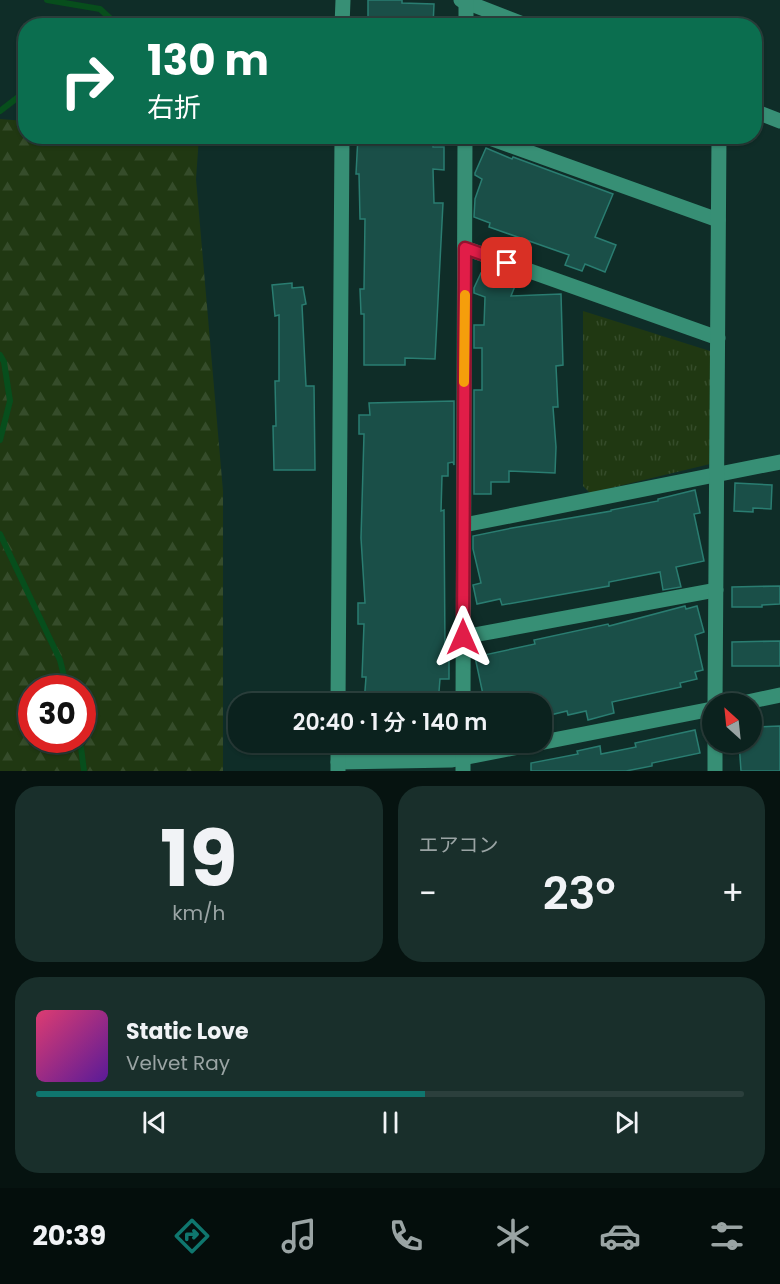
<!DOCTYPE html>
<html lang="ja">
<head>
<meta charset="utf-8">
<style>
  :root { --surface:#0b221e; --page:#192f2b; --text:#f1f3f6; --muted:#9aa4a4; --line:#2b3f3c; --accent:#0f766e }
  body { margin:0; font-family:Poppins,"Noto Sans JP",sans-serif; background:var(--page); color:var(--text); height:100vh; display:flex; flex-direction:column; font-size:22px; white-space:nowrap }
  * { box-sizing:border-box; margin:0 }
  p { font-size:20px; color:var(--muted) }
  .icon { flex:none; width:33px; height:33px; fill:none; stroke:currentColor; stroke-width:2; stroke-linecap:round; stroke-linejoin:round }
  .map { position:relative; height:771px; overflow:hidden }
  .drawer { display:flex; flex-direction:column; gap:15px; padding:15px; background:#061310; flex:1 }
  .drawer>* { flex:none }
  .top-card { position:absolute; left:18px; top:18px; width:744px; height:126px; border-radius:24px; box-shadow:0 2px 4px #0004,0 0 0 2px var(--line); background:#0b6e4f; color:#fff; overflow:hidden }
  .needle { width:39px; rotate:333deg }
  .fabs { position:absolute; left:702px; top:693px; display:grid; gap:12px }
  .fabs a { display:grid; place-items:center; width:60px; height:60px; border-radius:50%; background:var(--surface); box-shadow:0 2px 4px #0004,0 0 0 2px var(--line); font-size:30px }
  .speed { position:absolute; left:18px; top:675px; display:flex; gap:12px; font-size:30px; font-weight:700; text-align:center }
  .speed>* { display:grid; place-content:center; width:78px; height:78px; border-radius:50%; background:var(--surface); box-shadow:0 2px 4px #0004,0 0 0 2px var(--line); line-height:1 }
  .speed .limit { border:9px solid #d22; background:#fff; color:#111 }
  .pin { position:absolute; display:grid; place-items:center; width:51px; height:51px; color:#fff; margin:-26px; border-radius:12px; box-shadow:0 3px 9px #0006 }
  .me { position:absolute; width:66px; margin:-33px; rotate:0deg; stroke-linejoin:round; filter:drop-shadow(0 0 4px #0008) }
  .turn { display:flex; align-items:center; gap:21px; height:126px; padding:0 30px; font-size:27px }
  .turn .icon { width:78px; height:78px; stroke-width:2.5 }
  .turn b { display:block; font-size:42px; line-height:51px }
  .big { font-size:45px; font-weight:600; line-height:1.1 }
  .drawer .widget { flex:1; display:flex; flex-direction:column; justify-content:center; gap:9px; min-width:0; padding:0 21px; border-radius:24px; background:var(--page) }
  .drawer .dial { align-items:center; gap:0 }
  .dial b { font-size:78px; line-height:1 }
  .song { display:flex; align-items:center; gap:18px }
  .cover { width:72px; height:72px; border-radius:9px; background:linear-gradient(135deg,hsl(340 70% 55%),hsl(270 70% 35%)) }
  .played { height:6px; border-radius:3px; background:linear-gradient(90deg,var(--accent) 55%,var(--line) 55%) }
  .keys { display:flex; justify-content:space-around; direction:ltr }
  .heat { display:flex; justify-content:space-between; align-items:center; font-size:33px; direction:ltr }
  .drawer .tiles { flex:1; display:grid; gap:15px; grid-template-columns:1fr 1fr }
  .widget:last-child { grid-column:span 2 }
  .trip { position:absolute; left:228px; top:693px; width:324px; height:60px; border-radius:24px; background:var(--surface); box-shadow:0 2px 4px #0004,0 0 0 2px var(--line); font-weight:600; line-height:60px; text-align:center }
  .tabs { display:flex; height:96px; justify-content:space-around; align-items:center; background:#040e0c; color:var(--muted) }
  .tabs .icon { width:42px; height:42px }
  .tabs .selected { color:var(--accent) }
  .tabs b { font-size:27px; color:var(--text) }
  .map>svg:first-child { display:block }
</style>
</head>
<body>
<div class="map">
<svg width="780" height="771" viewBox="0 0 780 771">
  <defs>
    <pattern id="grass-tufts" width="24" height="20" patternUnits="userSpaceOnUse" patternTransform="scale(1.5)"><rect width="24" height="20" fill="#203812"/><path d="M3 7l-1-3M5 7V3M7 7l1-3M15 17l-1-3M17 17v-4M19 17l1-3" fill="none" stroke="#354c2a"/></pattern>
    <pattern id="forest-firs" width="22" height="20" patternUnits="userSpaceOnUse" patternTransform="scale(1.5)"><rect width="22" height="20" fill="#203812"/><path d="M5 1l3.5 6h-7zM16 11l3.5 6h-7z" fill="#354c2a"/></pattern>
  </defs>
  <rect width="100%" height="100%" fill="#0f2d28"/>
  <path fill="url(#grass-tufts)" d="M583,311l127,40v113l-120,29 -7,-7z"/>
  <path fill="url(#forest-firs)" fill-rule="evenodd" d="M0,119l25,2 1,15 173,1 -3,42 27,312v280h-223zM32,688h50v52h-50z"/>
  <g fill="none" stroke-linecap="round" stroke-linejoin="round">
    <g stroke="#074e1c" stroke-width="6">
      <path d="M47,0l53,9 12,11 -2,6"/>
      <path d="M0,111l26,-20"/>
      <path d="M0,355l4,7 6,39 -10,39"/>
      <path d="M0,534l60,126 7,28"/>
      <path d="M80,740l4,31"/>
    </g>
  </g>
  <g fill="#1a4f48" stroke="#2a7d71" stroke-width="1.5">
    <path d="M368,0h34v3l32,1 -1,22h-65z"/>
    <path d="M358,136h29v3l46,2v6h11v23l-11,-1 1,34h9l-8,156 -30,-1v7h-41v-51h-3l-1,-25h4l1,-70h-5l-1,-45h-3z"/>
    <path d="M486,148l26,11 1,-2 100,37 -18,43 21,8 -11,27 -20,-8 -3,7 -17,-6 4,-10 -80,-28 1,-4 -16,-6 1,-18 7,-20 -7,-4v-2z"/>
    <path d="M490,269l27,12 -6,15 50,-2 2,71 -7,1 2,41h-5l3,40 -1,26 -46,-2v11h-18v12h-17v-104h8v-42h-8v-23h10l1,-28 -11,-4v-5l7,-15 7,2z"/>
    <path d="M292,283v5l11,-1 3,17 -4,1 4,81h8l1,84h-41l-1,-44h3l-1,-45h4v-66l-4,1 -3,-31z"/>
    <path d="M454,401v64l-1,-3 -5,1v13h-6l-1,35 3,-1 1,139h4v30h-9l-2,25h-74l2,-27h-4l2,-53h-6v-21h7l-4,-65 3,-104h-5v-19h11l-1,-12z"/>
    <path d="M735,483l37,2 -1,24 -18,-1v4l-19,-1z"/>
    <path d="M695,490l5,23 -6,1 10,47 -28,6 5,20 -18,3 -3,-18 -51,10v4l-107,19 -2,-6 -23,5 -4,-19 8,-2 -8,-34v-13l39,-8 99,-17v-1l47,-9v-2z"/>
    <path d="M780,586v18l-18,1v2h-30v-20z"/>
    <path d="M685,606l1,3 11,-3 7,26 -9,3 8,35 -8,2 2,7 -17,4 1,4 -69,15 2,11 -26,7 -2,-9 -18,4 -1,-4 -25,6v-13h-57l-10,-47 60,-13 -1,-4 74,-16 1,2z"/>
    <path d="M780,641v25h-48v-24z"/>
    <path d="M780,726v45h-39l-2,-29h13v-15z"/>
    <path d="M695,730l5,23 -48,10v3l-26,5h-95v-8l47,-9 -1,-3 23,-5 1,8 35,-7 -1,-4z"/>
  </g>
  <g fill="none" stroke-linecap="round" stroke-linejoin="round">
    <g stroke="#378f75" stroke-width="15">
      <path d="M461,0l67,26"/>
      <path d="M342,26l1,-26"/>
      <path d="M466,26v-24"/>
      <path d="M754,111l26,10"/>
      <path d="M484,136l234,84"/>
      <path d="M465,248l253,90"/>
      <path d="M464,525l316,-63"/>
      <path d="M463,637l253,-47"/>
      <path d="M338,704l4,-568"/>
      <path d="M463,704l2,-568"/>
      <path d="M715,704l4,-568"/>
      <path d="M738,704l42,-9"/>
      <path d="M715,742v29"/>
      <path d="M338,762l114,-2 260,-51"/>
      <path d="M338,771v-29"/>
      <path d="M463,771v-29"/>
    </g>
  </g>
  <g fill="none" stroke-linecap="round" stroke-linejoin="round">
    <defs>
      <path id="route" d="M463,637l2,-389 42,15"/>
    </defs>
    <use href="#route" stroke="#92132f" stroke-width="15"/>
    <use href="#route" stroke="#e11d48" stroke-width="10"/>
    <path stroke="#f59e0b" stroke-width="10" d="M464,382l1,-87"/>
  </g>
</svg>
<div class="fabs">
<a><svg class="needle" viewBox="-14 -14 28 28"><path d="M0-13l5 13h-10z" fill="#e53935"/><path d="M0 13l5-13h-10z" fill="#9aa4a4"/></svg></a>
</div>
<div class="speed"><div class="limit">30</div></div>
<div class="pin" style="left:507px;top:263px;background:#d93025"><svg class="icon" aria-label="arrive" viewBox="0 0 24 24"><path d="M6 21V4h12l-3 4 3 4H6"/></svg></div>
<svg class="me" style="left:463px;top:637px" viewBox="-20 -20 40 40"><path d="M0-17L14 15 0 8-14 15z" fill="#e11d48" stroke="#fff" stroke-width="4"/></svg>
<div class="trip">20:40 · 1 分 · 140 m</div>
<div class="top-card">
<div class="turn"><svg class="icon" aria-label="right" viewBox="0 0 24 24"><path d="M7 20v-9h11M14 6l5 5-5 5"/></svg><div><b>130 m</b>右折</div></div>
</div>
</div>
<section class="drawer">
<div class="tiles">
<div class="widget dial"><b>19</b><p>km/h</p></div>
<div class="widget"><p>エアコン</p>
<div class="heat"><a>−</a><b class="big">23°</b><a>+</a></div>
</div>
<div class="widget">
<div class="song"><i class="cover"></i><div><b>Static Love</b><p>Velvet Ray</p></div></div>
<div class="played"></div>
<div class="keys"><svg class="icon" aria-label="previous" viewBox="0 0 24 24"><path d="M18 5L8 12l10 7zM5 5v14"/></svg><svg class="icon" aria-label="pause" viewBox="0 0 24 24"><path d="M8 5v14M16 5v14"/></svg><svg class="icon" aria-label="next" viewBox="0 0 24 24"><path d="M6 5l10 7-10 7zM19 5v14"/></svg></div>
</div>
</div>
</section>
<nav class="tabs">
<b>20:39</b>
<svg class="icon selected" aria-label="directions" viewBox="0 0 24 24"><path d="M12 3l9 9-9 9-9-9zM9 14v-3h6M13 9l2 2-2 2"/></svg>
<svg class="icon" aria-label="music" viewBox="0 0 24 24"><path d="M9 18V5l10-2v13"/><circle cx="6" cy="18" r="3"/><circle cx="16" cy="16" r="3"/></svg>
<svg class="icon" aria-label="phone" viewBox="0 0 24 24"><path d="M5 4h4l2 5-3 2q2 4 5 5l2-3 5 2v4C11 20 4 13 5 4z"/></svg>
<svg class="icon" aria-label="climate" viewBox="0 0 24 24"><path d="M12 3v18M4 7l16 10M4 17L20 7"/></svg>
<svg class="icon" aria-label="car" viewBox="0 0 24 24"><path d="M5 17H2v-5l4-1 3-4h7l3 4 3 1v5h-3M9 17h6M6 11h13"/><circle cx="7" cy="17" r="2"/><circle cx="17" cy="17" r="2"/></svg>
<svg class="icon" aria-label="filters" viewBox="0 0 24 24"><path d="M4 7h16M4 17h16"/><circle cx="9" cy="7" r="2"/><circle cx="15" cy="17" r="2"/></svg>
</nav>
</body>
</html>
